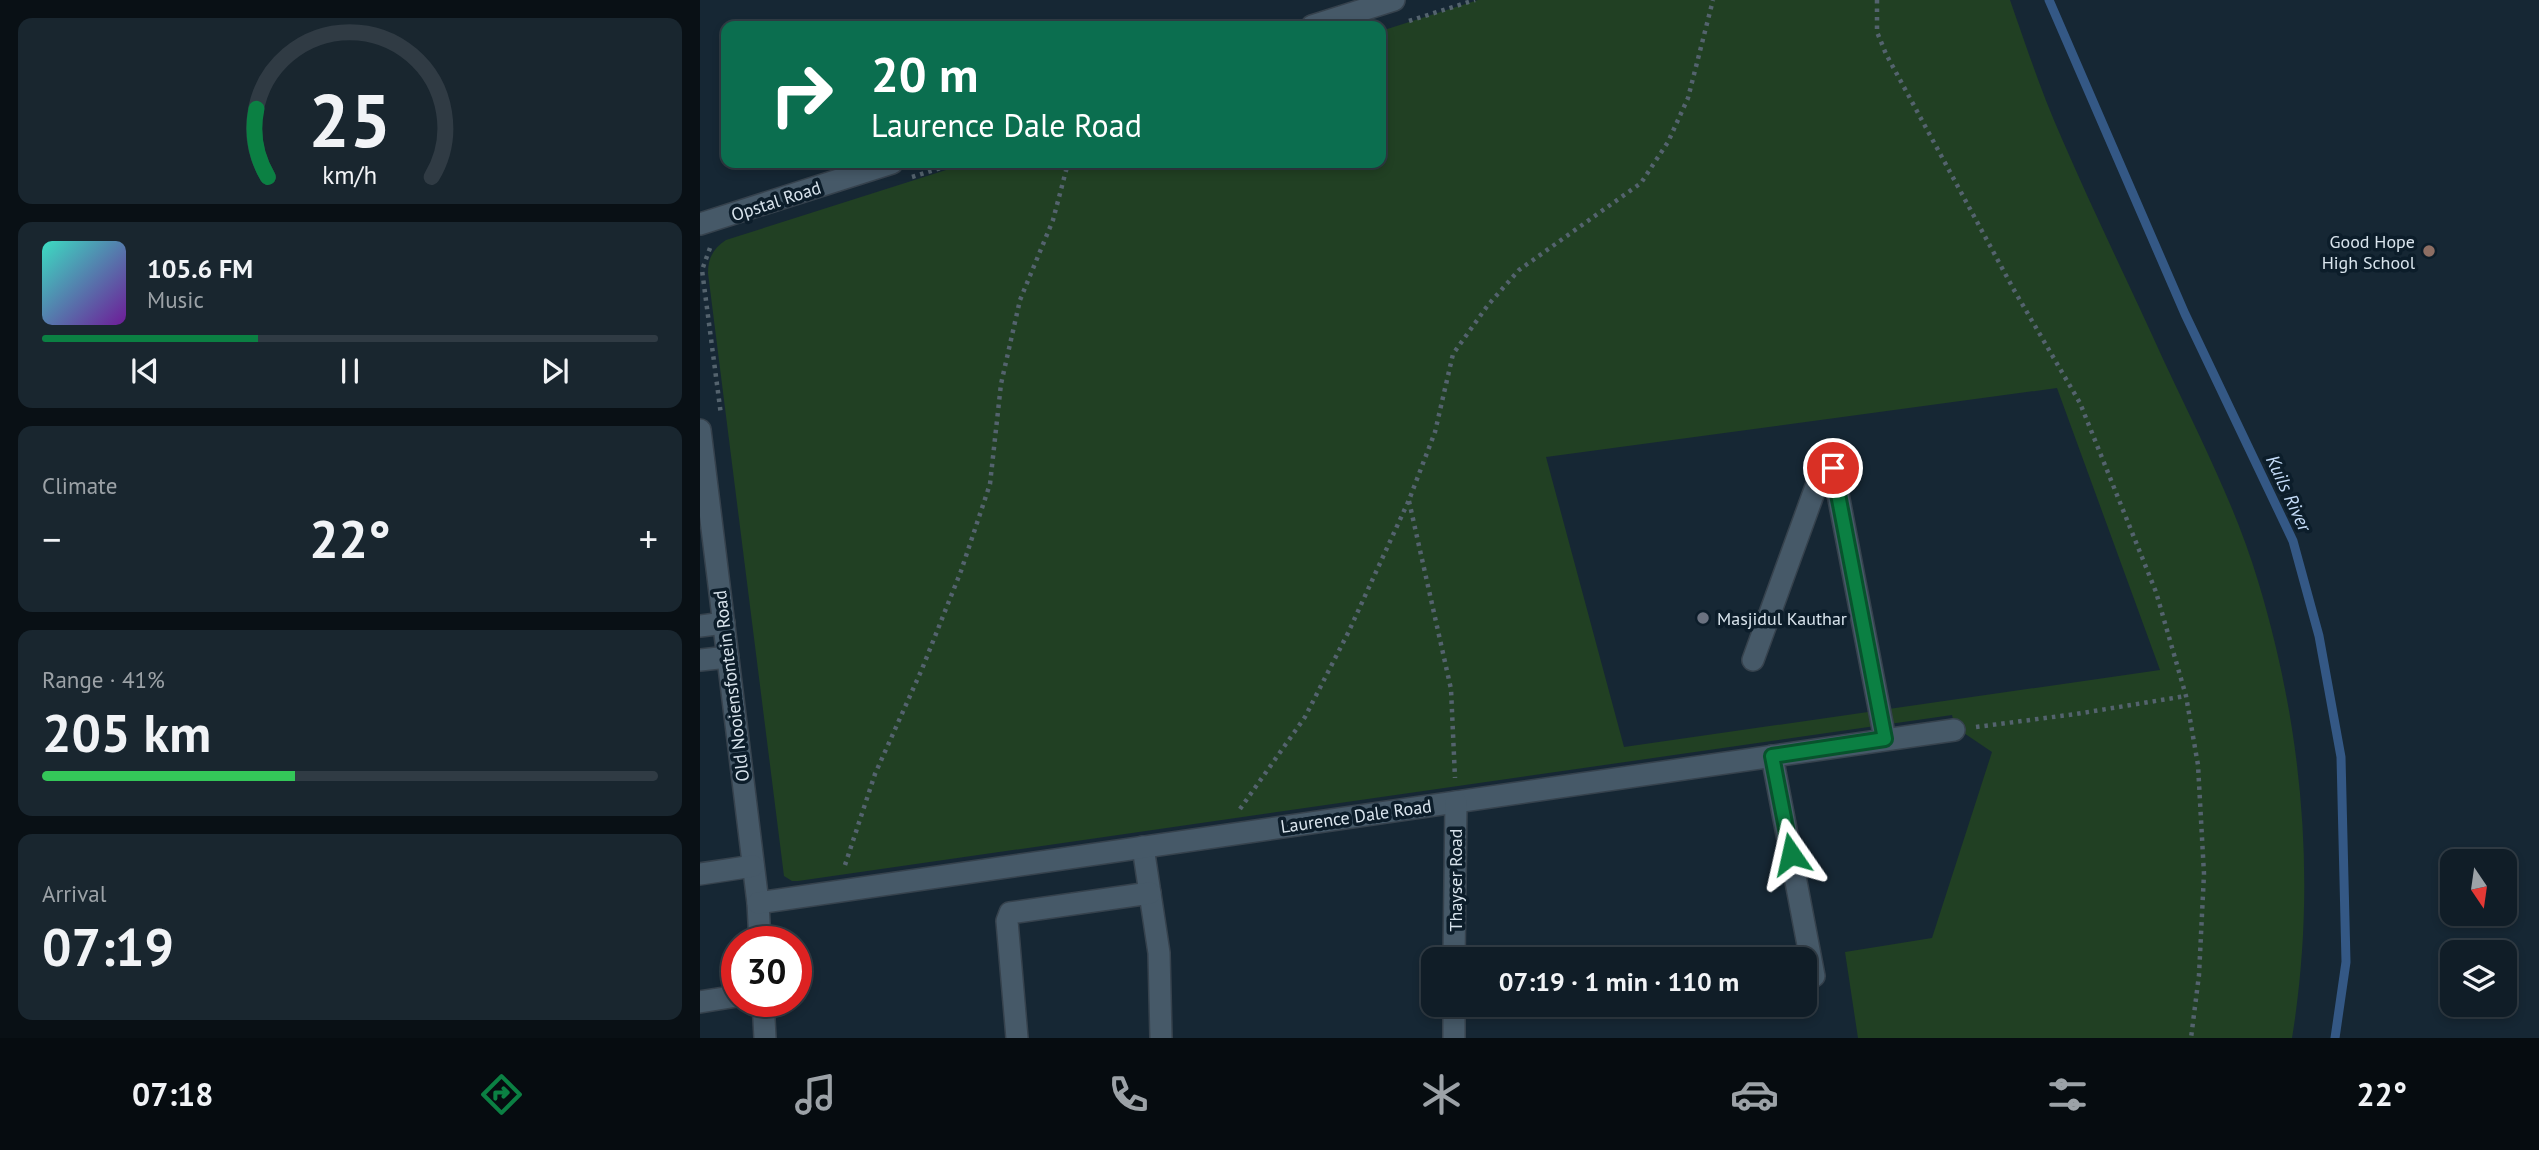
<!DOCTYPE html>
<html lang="en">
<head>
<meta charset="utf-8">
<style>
  :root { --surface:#101d27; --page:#19262f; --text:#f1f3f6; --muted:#9ca2a7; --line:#303b44; --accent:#0b8043 }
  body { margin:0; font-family:"PT Sans",sans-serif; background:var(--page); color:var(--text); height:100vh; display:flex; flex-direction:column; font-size:26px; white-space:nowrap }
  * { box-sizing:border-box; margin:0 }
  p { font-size:23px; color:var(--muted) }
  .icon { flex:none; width:38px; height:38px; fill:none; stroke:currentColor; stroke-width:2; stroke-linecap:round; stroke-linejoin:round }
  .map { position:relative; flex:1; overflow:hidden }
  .drawer { display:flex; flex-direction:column; gap:18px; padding:18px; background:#091015; width:700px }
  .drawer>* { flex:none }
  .top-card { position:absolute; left:21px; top:21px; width:665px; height:147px; border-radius:14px; box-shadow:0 4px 10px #0003,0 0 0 2px var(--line); background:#0b6e4f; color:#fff; overflow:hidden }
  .needle { width:46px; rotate:167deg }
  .controls { position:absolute; left:1740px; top:849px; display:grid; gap:14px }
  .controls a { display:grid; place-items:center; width:77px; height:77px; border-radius:14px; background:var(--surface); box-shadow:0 4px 10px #0003,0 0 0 2px var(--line); font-size:35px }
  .speed { position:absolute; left:21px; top:926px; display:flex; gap:14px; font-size:35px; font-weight:700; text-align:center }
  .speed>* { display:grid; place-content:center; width:91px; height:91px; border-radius:50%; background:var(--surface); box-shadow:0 4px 10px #0003,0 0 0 2px var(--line); line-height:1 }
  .speed .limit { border:10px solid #d22; background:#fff; color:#111 }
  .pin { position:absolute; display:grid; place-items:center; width:60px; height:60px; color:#fff; margin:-30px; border:4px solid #fff; border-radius:50%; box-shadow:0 2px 7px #0007 }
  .me { position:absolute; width:77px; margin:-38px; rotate:349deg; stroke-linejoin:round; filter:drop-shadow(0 0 5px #0008) }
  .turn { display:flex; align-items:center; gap:24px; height:147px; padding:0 35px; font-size:32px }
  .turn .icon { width:91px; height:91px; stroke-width:2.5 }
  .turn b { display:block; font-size:49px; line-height:60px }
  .big { font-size:52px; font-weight:600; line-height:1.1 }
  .drawer .card { flex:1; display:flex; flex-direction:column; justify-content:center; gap:10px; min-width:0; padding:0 24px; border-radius:14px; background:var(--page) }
  .drawer .dial { align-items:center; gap:0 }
  .dial svg { height:182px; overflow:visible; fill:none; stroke:var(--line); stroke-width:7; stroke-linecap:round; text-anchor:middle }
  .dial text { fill:var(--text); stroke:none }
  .song { display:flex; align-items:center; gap:21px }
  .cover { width:84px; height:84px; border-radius:10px; background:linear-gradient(135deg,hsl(170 70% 55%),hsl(280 70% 35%)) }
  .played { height:7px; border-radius:4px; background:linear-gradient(90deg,var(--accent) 35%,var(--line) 35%) }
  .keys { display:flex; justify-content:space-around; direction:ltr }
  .heat { display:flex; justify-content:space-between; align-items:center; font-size:38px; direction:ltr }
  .charge { height:10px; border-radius:5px; background:linear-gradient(90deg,#34c759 41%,var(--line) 0) }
  .trip { position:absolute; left:721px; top:947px; width:396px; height:70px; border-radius:14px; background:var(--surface); box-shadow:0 4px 10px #0003,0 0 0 2px var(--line); font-weight:600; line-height:70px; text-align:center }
  .dock { display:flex; height:112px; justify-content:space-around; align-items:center; background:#060c10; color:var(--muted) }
  .dock .icon { width:49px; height:49px }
  .dock .selected { color:var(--accent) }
  .dock b { font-size:32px; color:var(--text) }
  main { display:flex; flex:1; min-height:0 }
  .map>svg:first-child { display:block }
</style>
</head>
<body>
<main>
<section class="drawer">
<div class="card dial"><svg viewBox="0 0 100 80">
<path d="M14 69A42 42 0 1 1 86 69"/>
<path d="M14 69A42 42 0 0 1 9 39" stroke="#0b8043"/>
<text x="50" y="56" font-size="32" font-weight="700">25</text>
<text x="50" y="72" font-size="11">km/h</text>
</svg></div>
<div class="card">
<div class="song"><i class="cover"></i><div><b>105.6 FM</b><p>Music</p></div></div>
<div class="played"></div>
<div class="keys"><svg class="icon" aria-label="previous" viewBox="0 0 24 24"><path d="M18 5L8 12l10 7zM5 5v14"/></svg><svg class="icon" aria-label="pause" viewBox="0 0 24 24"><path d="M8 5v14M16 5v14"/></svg><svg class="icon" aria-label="next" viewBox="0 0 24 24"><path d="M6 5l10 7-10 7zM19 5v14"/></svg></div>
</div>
<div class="card"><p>Climate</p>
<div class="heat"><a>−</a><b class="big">22°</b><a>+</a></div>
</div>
<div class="card"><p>Range · 41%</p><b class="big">205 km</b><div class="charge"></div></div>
<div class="card"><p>Arrival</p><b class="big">07:19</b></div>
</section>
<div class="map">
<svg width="1839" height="1038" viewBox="0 0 1839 1038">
  <rect width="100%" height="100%" fill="#162734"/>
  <path fill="#214023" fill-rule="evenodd" d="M778,0h532c16,46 32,94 52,139 32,74 68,147 101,220 34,73 72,145 95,222 45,148 59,304 34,457h-434l-13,-86 87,-14 60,-186 -37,-25 -3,-12 -1154,166h-6l-8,-5 -76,-603c0,-16 6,-25 18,-33l242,-77h413v-132zM1357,388l103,282 -536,77 -78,-290z"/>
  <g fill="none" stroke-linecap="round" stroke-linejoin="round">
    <path stroke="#345885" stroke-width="9" d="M1349,0l136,314 108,227 26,95 22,121 5,205 -11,76"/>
    <defs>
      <g id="minor">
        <path d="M612,26l82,-26"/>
        <path d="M0,224l192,-61"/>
        <path d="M0,430l58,473 2,39"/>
        <path d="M0,626l24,-3"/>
        <path d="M0,660l28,-3"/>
        <path d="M1053,660l69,-190 11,-2 52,271"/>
        <path d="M1072,756l42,220"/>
        <path d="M443,847l16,106 2,85"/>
        <path d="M0,874l53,-8"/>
        <path d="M58,903l1196,-173"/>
        <path d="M754,959l2,-157"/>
        <path d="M63,1001l2,37"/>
        <path d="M0,1002l37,-6"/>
        <path d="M317,1038l-10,-117 3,-8 140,-20"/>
        <path d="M754,1038v-34"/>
      </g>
    </defs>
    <use href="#minor" stroke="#36424d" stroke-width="24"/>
    <g stroke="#54636e" stroke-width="4.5" stroke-dasharray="3.5 5" stroke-linecap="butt">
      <path d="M1177,0v32l9,22 128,236 66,113 76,189 30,104 12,69 6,109 -5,101 -8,63"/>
      <path d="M709,21l66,-21"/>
      <path d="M212,177l45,-14"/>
      <path d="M10,248l-8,22 19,145"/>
      <path d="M709,501l42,188 4,89"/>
      <path d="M1276,727l100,-13 110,-18"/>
      <path d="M540,809l65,-92 43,-84 61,-133 26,-68 18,-78 35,-49 31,-35 122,-87 27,-41 20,-44 25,-98"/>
      <path d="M145,865l30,-91 47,-105 39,-98 29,-87 11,-100 19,-84 33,-80 15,-57"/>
    </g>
    <use href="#minor" stroke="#465968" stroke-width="21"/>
  </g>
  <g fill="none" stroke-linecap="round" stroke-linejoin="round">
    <defs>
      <path id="route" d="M1091,854l-19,-98 113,-17 -52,-271"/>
    </defs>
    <use href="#route" stroke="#07532c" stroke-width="18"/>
    <use href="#route" stroke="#0b8043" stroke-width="12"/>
  </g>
  <circle fill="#8d6e63" stroke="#0c1d2a" stroke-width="2.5" cx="1729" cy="251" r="7"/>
  <circle fill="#6b7280" stroke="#0c1d2a" stroke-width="2.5" cx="1003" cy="618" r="7"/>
  <g text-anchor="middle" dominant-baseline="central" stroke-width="7" stroke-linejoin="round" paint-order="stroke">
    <g font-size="18" fill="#d9e4ed" stroke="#0c1d2a">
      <text transform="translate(76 201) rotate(-18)">Opstal Road</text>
      <text transform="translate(31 686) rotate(-97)">Old Nooiensfontein Road</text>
      <text transform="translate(656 816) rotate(-8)">Laurence Dale Road</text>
      <text transform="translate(755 880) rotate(-90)">Thayser Road</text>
    </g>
    <g font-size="18" fill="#d9e4ed" stroke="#0c1d2a" text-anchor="end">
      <text x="1715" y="241">Good Hope<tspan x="1715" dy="21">High School</tspan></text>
      <text x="1017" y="618" text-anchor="start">Masjidul Kauthar</text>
    </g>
    <g font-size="19" font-style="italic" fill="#c5dcf8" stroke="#0c1d2a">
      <text transform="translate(1589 493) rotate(65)">Kuils River</text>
    </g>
  </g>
</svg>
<div class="controls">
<a><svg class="needle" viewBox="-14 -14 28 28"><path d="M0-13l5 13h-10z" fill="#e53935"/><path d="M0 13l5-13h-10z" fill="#9ca2a7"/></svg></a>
<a><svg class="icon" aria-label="layers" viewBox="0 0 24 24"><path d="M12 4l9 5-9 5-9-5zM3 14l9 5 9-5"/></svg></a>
</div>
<div class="speed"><div class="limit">30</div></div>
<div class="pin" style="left:1133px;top:468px;background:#d93025"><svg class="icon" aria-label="arrive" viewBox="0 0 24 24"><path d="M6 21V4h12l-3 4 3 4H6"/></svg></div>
<svg class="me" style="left:1091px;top:854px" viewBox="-20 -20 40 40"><path d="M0-17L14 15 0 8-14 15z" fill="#0b8043" stroke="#fff" stroke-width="4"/></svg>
<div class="trip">07:19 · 1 min · 110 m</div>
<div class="top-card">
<div class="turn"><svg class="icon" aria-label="right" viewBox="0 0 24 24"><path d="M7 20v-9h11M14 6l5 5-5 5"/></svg><div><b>20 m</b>Laurence Dale Road</div></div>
</div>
</div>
</main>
<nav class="dock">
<b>07:18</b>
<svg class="icon selected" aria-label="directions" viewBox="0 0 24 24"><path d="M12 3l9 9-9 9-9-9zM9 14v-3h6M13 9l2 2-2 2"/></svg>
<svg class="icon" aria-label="music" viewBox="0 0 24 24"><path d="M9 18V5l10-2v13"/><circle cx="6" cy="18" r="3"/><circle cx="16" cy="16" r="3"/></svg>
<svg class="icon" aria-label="phone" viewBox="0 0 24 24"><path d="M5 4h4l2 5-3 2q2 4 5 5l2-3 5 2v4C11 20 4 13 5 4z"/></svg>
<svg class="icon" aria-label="climate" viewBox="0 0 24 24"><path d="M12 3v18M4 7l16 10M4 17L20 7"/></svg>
<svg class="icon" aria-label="car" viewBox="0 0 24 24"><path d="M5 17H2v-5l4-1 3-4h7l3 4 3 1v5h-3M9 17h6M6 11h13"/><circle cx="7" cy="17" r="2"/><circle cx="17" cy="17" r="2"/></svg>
<svg class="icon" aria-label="filters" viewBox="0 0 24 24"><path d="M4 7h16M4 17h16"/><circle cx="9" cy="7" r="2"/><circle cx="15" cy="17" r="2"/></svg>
<b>22°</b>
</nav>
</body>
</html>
